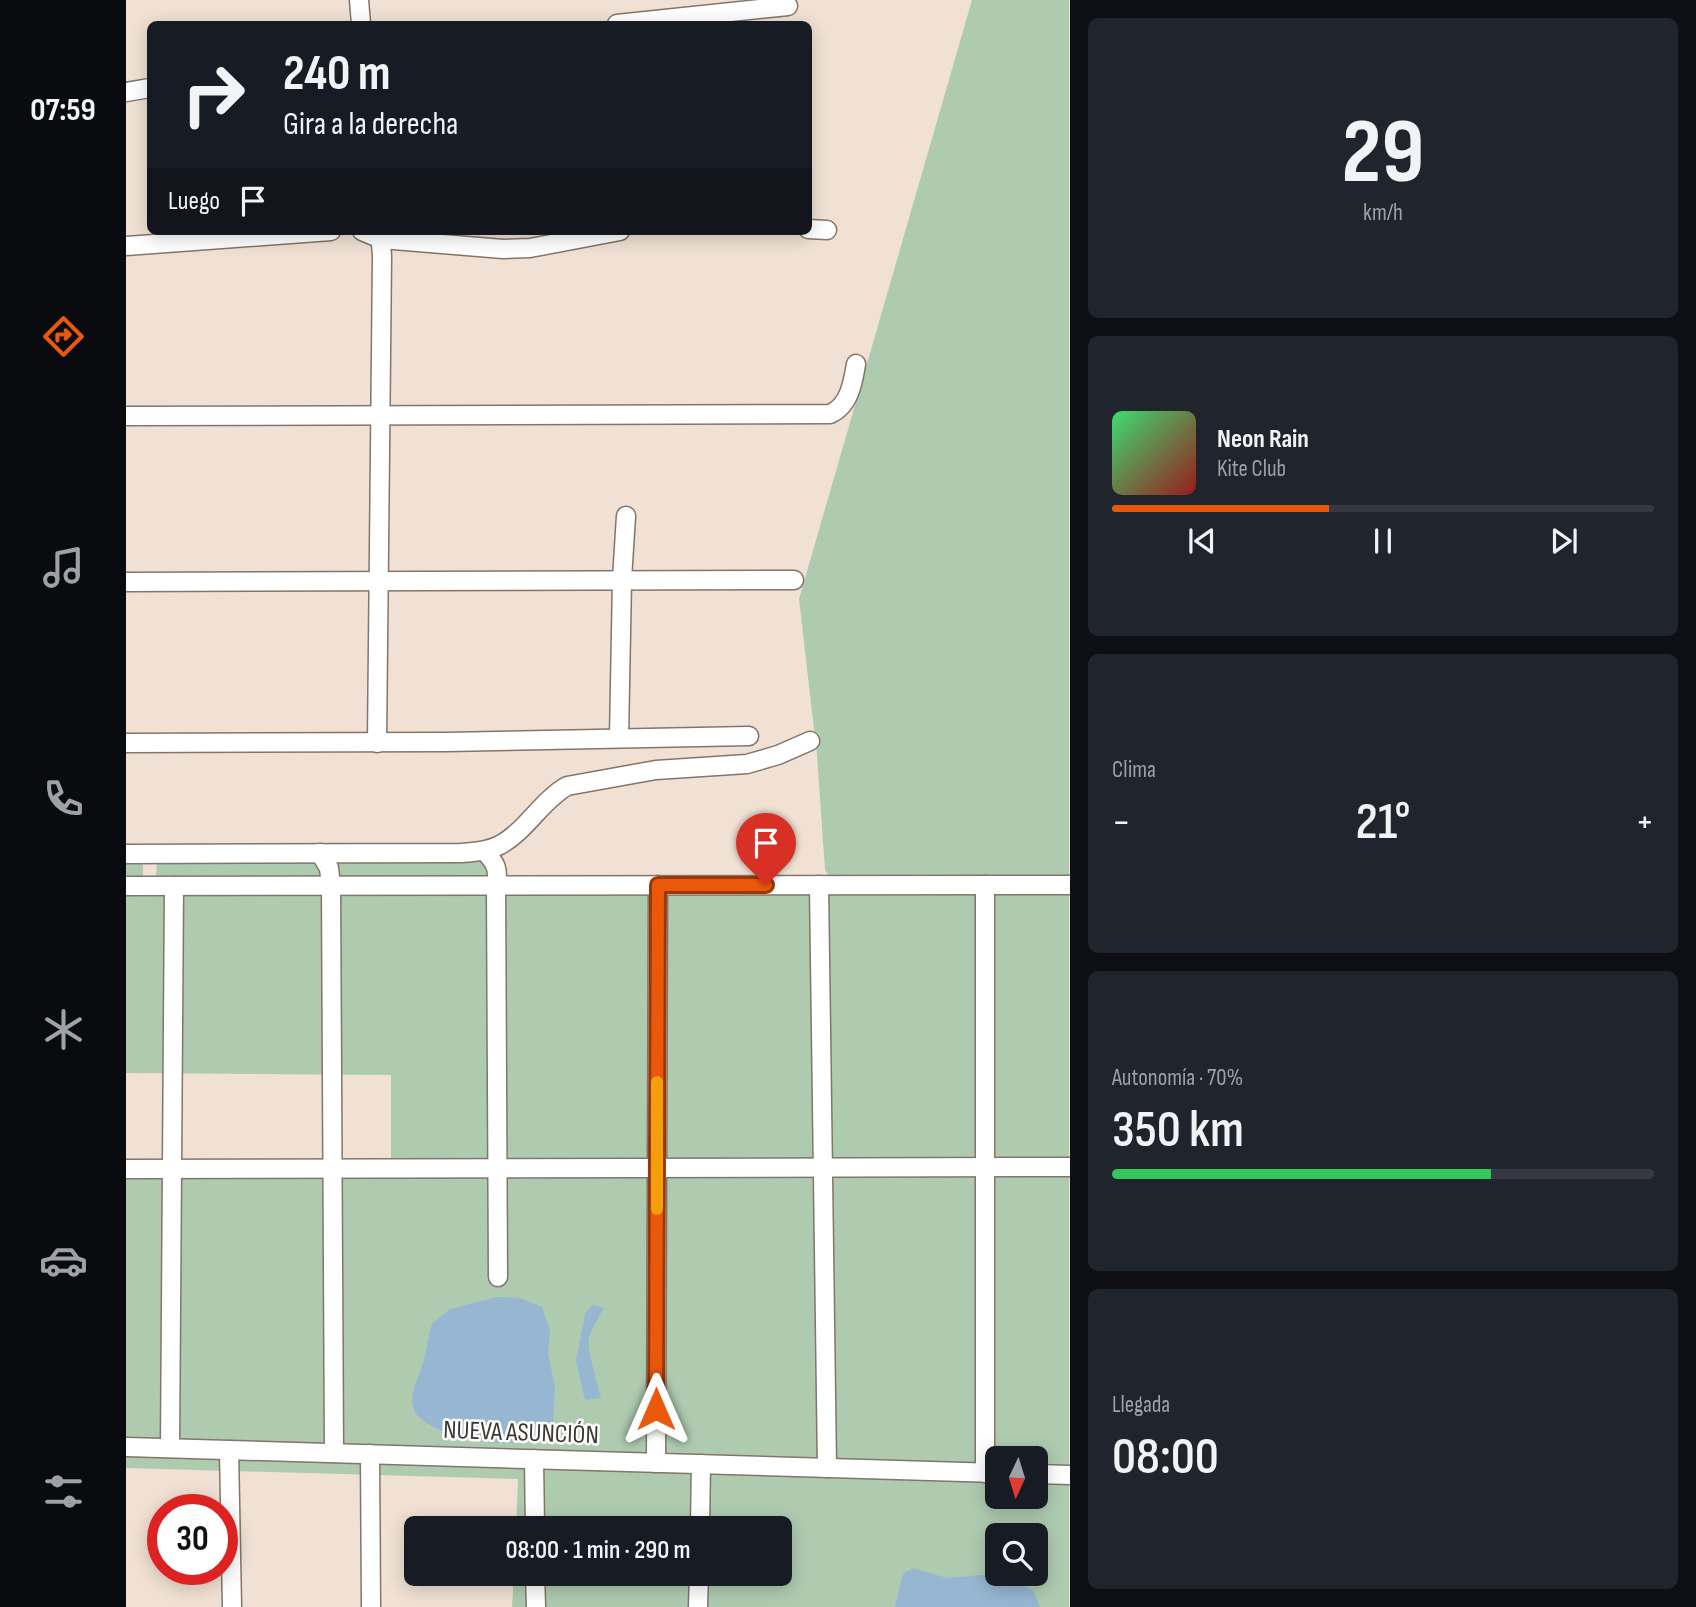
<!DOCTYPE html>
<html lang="es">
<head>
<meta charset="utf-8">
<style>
  :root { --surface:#171b24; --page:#20242c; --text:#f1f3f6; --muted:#9ea1a6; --line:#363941; --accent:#ea580c }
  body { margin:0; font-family:"Sofia Sans Condensed",sans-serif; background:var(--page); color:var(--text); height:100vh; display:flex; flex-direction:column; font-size:26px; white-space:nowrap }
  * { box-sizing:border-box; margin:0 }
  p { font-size:23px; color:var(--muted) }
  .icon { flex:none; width:38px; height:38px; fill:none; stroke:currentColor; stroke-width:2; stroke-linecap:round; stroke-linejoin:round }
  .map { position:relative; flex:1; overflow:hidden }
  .side { display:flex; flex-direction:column; gap:18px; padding:18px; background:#0d0f14; width:626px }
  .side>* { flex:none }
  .banner { position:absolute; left:21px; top:21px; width:665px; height:214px; border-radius:10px; box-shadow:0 4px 18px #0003; background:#171b24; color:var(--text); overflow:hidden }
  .needle { width:46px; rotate:184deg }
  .tools { position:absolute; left:859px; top:1446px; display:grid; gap:14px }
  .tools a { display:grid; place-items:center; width:63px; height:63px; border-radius:10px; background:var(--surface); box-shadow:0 4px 18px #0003; font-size:35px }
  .speed { position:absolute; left:21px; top:1494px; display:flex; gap:14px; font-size:35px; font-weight:700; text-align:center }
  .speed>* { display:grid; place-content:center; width:91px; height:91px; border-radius:50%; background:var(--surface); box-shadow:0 4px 18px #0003; line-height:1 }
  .speed .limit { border:10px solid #d22; background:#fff; color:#111 }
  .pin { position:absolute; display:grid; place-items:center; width:60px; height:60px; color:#fff; margin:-72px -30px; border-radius:50% 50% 50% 0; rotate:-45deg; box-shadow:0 0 7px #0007 }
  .pin .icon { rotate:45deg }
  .me { position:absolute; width:77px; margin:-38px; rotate:0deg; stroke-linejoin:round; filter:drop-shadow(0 0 5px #0008) }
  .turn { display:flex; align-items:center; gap:24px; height:147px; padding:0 21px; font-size:32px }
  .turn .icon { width:91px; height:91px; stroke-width:2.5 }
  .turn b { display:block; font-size:49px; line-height:60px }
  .then { display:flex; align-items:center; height:66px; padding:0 21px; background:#0003; gap:14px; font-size:26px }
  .big { font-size:52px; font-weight:600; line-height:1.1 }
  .side .card { flex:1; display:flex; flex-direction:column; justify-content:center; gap:10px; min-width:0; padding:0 24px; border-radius:10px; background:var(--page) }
  .side .dial { align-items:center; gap:0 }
  .dial b { font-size:91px; line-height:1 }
  .song { display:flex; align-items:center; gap:21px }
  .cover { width:84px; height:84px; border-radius:10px; background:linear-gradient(135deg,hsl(140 70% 55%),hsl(0 70% 35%)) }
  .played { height:7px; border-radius:4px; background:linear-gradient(90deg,var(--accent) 40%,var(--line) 40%) }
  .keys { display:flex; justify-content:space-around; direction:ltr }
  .heat { display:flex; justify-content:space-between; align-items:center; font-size:38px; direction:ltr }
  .charge { height:10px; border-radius:5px; background:linear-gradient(90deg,#34c759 70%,var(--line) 0) }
  .trip { position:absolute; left:278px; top:1516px; width:388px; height:70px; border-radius:10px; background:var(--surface); box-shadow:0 4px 18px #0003; font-weight:600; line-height:70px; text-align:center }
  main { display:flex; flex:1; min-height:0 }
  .tabs { display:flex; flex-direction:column; width:126px; justify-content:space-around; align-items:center; background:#090b0e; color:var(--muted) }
  .tabs .icon { width:49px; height:49px }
  .tabs .on { color:var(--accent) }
  .tabs b { font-size:32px; color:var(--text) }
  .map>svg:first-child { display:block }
</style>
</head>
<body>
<main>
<nav class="tabs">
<b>07:59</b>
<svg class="icon on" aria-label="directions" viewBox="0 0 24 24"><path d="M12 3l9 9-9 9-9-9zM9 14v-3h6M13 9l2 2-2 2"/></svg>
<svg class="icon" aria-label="music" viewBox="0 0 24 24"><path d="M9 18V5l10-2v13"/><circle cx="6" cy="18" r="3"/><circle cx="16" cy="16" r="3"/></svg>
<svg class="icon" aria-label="phone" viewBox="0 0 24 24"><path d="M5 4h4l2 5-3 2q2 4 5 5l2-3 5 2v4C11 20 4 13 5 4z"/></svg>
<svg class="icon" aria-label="climate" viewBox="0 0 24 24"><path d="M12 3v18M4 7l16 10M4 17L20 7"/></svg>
<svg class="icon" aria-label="car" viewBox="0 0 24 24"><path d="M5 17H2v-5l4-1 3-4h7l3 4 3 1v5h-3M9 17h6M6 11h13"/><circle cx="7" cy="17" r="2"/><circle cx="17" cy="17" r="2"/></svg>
<svg class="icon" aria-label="filters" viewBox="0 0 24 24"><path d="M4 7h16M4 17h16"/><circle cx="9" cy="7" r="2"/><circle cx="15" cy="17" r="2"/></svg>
</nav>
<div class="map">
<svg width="944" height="1607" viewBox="0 0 944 1607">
  <rect width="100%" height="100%" fill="#f1e1d4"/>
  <g fill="#aecbb0" fill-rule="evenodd">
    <path d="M846,0h97v882l-234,-3 -6,-3 -4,-6 -8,-115 -18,-156z"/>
    <path d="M360,857l1,22 582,5v723h-557l2,-34h266v-45h-264l2,-49 -392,-11v-302l265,5v-96l-265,-2v-215l17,4v14h13l1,-15zM872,1458h38v38h-38zM872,1535h38v38h-38z"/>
  </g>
  <g fill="#97b6d2">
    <path d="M371,1297l23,1 22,9 8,23 -2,23 7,34 -2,35c-12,10 -21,17 -37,20 -24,5 -95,-8 -103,-35 -4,-15 7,-32 11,-47 3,-11 4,-24 8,-36l18,-15z"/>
    <path d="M467,1305l11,3c-5,9 -12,20 -15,30 -3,9 9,47 12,60l-16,2 -9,-39 9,-48z"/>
    <path d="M787,1568l34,10 34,-3 24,2 28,13 7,17h-145l8,-33z"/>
  </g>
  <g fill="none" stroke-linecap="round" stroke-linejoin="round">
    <defs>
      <g id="minor">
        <path d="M233,0l2,24"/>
        <path d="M491,24l171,-18"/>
        <path d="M0,92l24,-4"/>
        <path d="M682,229l19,1"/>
        <path d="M236,231l19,8 122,10 27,-1 90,-17"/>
        <path d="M0,246l205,-15"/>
        <path d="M0,416l704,-2c19,-8 23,-31 26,-50"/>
        <path d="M0,582l668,-2"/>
        <path d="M493,738l3,-159 4,-63"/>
        <path d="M0,743l321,-1 302,-6"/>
        <path d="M251,743l5,-487 -2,-25"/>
        <path d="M358,851c12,12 15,18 12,35l2,391"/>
        <path d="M194,853l9,15 2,18 3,567"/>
        <path d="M0,854l335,-1c13,-1 27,-2 39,-8 26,-14 41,-44 67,-59l89,-16 91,-6 31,-9 32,-14"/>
        <path d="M693,885l8,583"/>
        <path d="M859,885v588"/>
        <path d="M0,886l944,-1"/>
        <path d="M0,1169l944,-2"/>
        <path d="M0,1447l872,26"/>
        <path d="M44,1448l4,-562"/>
        <path d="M103,1450l3,157"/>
        <path d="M244,1454l1,153"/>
        <path d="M408,1459l1,69"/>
        <path d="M530,1463l2,-578"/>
        <path d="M910,1474l34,1"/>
        <path d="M574,1528l1,-64"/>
        <path d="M409,1573l1,34"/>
        <path d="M572,1607l1,-34"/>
      </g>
    </defs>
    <use href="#minor" stroke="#837569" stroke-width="21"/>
    <use href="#minor" stroke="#fff" stroke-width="18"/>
  </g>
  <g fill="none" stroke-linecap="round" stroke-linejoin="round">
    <defs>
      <path id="route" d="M530,1409l2,-524h108"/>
    </defs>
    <use href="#route" stroke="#983908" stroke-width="18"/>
    <use href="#route" stroke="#ea580c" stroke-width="12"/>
    <path stroke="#f59e0b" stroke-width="12" d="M531,1209v-127"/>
  </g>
  <g text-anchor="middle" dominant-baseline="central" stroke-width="5" stroke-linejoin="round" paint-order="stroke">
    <g font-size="26" fill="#3d3731" stroke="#fff">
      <text transform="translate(395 1433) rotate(2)">NUEVA ASUNCIÓN</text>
    </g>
  </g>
</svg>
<div class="tools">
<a><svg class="needle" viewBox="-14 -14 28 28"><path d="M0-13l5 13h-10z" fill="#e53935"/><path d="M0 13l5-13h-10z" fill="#9ea1a6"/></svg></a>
<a><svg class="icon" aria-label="search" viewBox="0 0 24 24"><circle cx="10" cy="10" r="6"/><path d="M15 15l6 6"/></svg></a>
</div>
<div class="speed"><div class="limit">30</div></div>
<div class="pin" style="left:640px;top:885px;background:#d93025"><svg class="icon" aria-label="arrive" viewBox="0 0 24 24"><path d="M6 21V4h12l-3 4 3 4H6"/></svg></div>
<svg class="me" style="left:530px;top:1409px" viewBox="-20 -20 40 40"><path d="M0-17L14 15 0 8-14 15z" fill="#ea580c" stroke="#fff" stroke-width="4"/></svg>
<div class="trip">08:00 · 1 min · 290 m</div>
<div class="banner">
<div class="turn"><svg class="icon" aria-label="right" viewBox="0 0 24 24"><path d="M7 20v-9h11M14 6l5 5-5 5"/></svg><div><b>240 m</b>Gira a la derecha</div></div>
<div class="then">Luego<svg class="icon" aria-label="arrive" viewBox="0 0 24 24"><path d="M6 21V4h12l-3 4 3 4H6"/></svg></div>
</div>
</div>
<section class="side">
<div class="card dial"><b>29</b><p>km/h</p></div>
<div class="card">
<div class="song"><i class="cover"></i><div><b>Neon Rain</b><p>Kite Club</p></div></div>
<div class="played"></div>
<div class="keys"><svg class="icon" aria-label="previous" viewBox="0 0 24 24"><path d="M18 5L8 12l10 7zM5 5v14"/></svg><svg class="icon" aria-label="pause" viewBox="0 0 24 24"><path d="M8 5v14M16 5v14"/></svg><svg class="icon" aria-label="next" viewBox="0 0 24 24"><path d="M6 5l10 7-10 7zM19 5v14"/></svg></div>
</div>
<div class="card"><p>Clima</p>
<div class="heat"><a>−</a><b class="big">21°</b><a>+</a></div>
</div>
<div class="card"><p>Autonomía · 70%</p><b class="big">350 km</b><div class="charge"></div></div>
<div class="card"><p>Llegada</p><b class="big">08:00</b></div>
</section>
</main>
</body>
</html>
